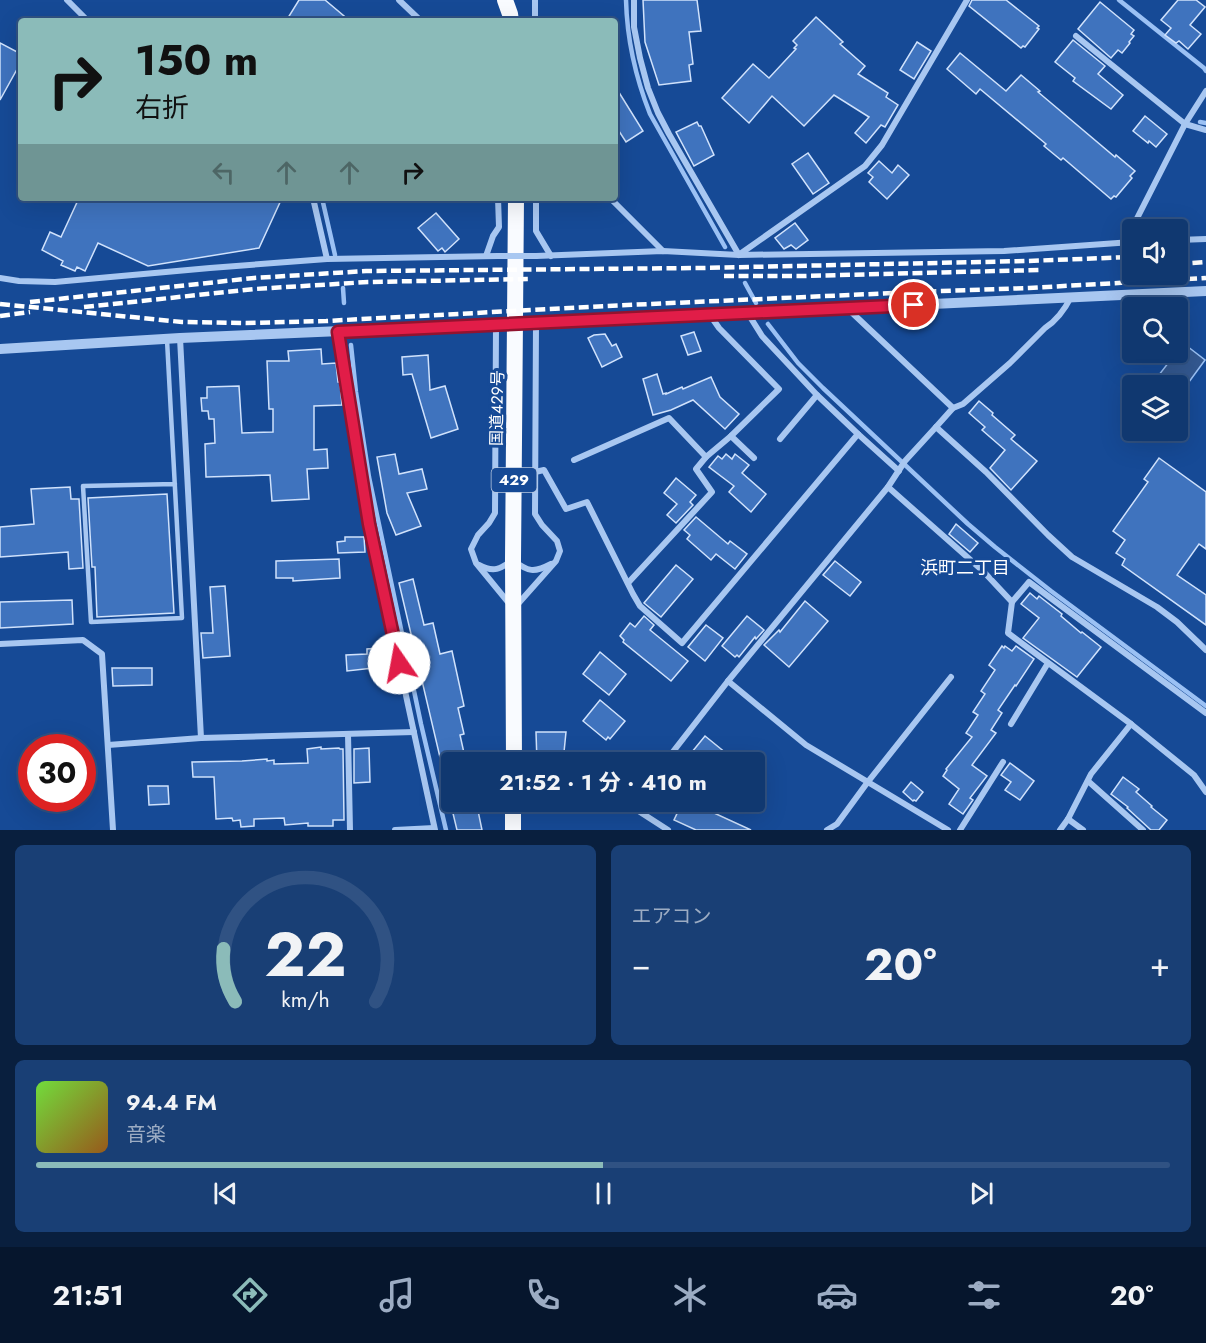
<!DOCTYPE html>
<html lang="ja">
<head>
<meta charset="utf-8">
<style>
  :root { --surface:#103870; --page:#193f75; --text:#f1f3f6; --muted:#9cacc3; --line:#305283; --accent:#8bbbb9 }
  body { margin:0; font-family:Jost,"Noto Sans JP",sans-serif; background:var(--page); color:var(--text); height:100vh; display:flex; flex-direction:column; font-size:22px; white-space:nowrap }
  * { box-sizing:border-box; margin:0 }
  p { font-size:20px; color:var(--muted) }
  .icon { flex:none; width:33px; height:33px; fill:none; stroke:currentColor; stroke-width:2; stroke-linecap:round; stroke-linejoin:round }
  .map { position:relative; height:830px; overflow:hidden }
  .details { display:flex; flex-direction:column; gap:15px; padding:15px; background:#091f3e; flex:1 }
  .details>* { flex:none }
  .hud { position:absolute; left:18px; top:18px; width:600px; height:183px; border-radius:6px; box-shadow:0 6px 24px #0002,0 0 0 2px var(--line); background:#8bbbb9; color:#111; overflow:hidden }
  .tools { position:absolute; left:1122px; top:219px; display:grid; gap:12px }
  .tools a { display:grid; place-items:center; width:66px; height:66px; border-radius:6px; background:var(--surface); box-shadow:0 6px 24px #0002,0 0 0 2px var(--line); font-size:30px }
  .speed { position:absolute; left:18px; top:734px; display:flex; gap:12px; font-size:30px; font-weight:700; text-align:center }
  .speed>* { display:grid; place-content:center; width:78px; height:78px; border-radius:50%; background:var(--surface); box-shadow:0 6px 24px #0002,0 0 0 2px var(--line); line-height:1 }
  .speed .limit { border:9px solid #d22; background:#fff; color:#111 }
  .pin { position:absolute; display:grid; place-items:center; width:51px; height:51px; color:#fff; margin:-26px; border:3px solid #fff; border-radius:50%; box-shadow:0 2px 6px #0007 }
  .me { position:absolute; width:66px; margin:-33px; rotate:348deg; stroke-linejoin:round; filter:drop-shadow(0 0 4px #0008) }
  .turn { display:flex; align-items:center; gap:21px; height:126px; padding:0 18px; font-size:27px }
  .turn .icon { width:78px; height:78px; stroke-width:2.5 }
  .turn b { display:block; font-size:42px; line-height:51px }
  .lanes { display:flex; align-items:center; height:57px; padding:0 18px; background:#0003; justify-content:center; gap:30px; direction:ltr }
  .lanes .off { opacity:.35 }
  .big { font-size:45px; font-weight:700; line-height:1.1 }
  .details .widget { flex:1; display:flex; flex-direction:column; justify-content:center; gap:9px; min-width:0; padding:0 21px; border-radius:9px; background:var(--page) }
  .details .dial { align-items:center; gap:0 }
  .dial svg { height:156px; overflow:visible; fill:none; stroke:var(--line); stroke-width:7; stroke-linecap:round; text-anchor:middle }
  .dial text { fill:var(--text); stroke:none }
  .song { display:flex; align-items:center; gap:18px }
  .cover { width:72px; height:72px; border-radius:9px; background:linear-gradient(135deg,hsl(100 70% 55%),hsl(30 70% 35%)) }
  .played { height:6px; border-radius:3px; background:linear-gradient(90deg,var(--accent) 50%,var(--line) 50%) }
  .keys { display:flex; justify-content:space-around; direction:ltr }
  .heat { display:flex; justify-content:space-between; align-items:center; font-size:33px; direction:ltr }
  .details .tiles { flex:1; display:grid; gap:15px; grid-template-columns:1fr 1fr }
  .widget:last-child { grid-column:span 2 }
  .trip { position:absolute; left:441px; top:752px; width:324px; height:60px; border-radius:6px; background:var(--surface); box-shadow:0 6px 24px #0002,0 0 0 2px var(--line); font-weight:700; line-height:60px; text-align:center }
  .tab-bar { display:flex; height:96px; justify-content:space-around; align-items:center; background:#06162d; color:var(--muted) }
  .tab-bar .icon { width:42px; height:42px }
  .tab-bar .active { color:var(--accent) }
  .tab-bar b { font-size:27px; color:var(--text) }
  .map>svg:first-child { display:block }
</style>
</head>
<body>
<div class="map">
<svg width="1206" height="830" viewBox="0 0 1206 830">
  <rect width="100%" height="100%" fill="#164a96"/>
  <path fill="#335890" stroke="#9bc1f4" stroke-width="1.5" d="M1183,343l22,17 -27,37v-11l-27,-1 25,-32 2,-1z"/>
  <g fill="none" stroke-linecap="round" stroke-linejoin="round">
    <g stroke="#9bc1f4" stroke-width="4.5">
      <path d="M626,0c1,40 9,76 24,114l75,133"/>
      <path d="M1119,0l85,68 2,3"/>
      <path d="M1200,122l6,1"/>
      <path d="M322,198l13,57"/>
      <path d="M745,283l11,20"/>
      <path d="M343,288l1,15"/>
      <path d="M768,324l30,39 25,25 145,136 27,23 56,44 155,115"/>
      <path d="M351,345l5,47 13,85 52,247 25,106"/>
    </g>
  </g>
  <g fill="#3f73be" stroke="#d0e2fc" stroke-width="1.5">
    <path d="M299,0h26l25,21h-64z"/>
    <path d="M643,0h54l4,31 -12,1 4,32 -4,1 2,16 -32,4 -14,-43z"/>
    <path d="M972,0h34l33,26 -2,2 2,1 -14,18 -2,-1 -2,2 -52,-42z"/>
    <path d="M1178,0h18l9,7 -15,18 11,9 -13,15 -9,-8 -3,2 -11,-8 6,-7 -10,-8z"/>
    <path d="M1100,2l34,28 -3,4 3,2 -5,6 1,1 -8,10 -4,-3 -7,8 -33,-29z"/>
    <path d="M816,17l27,25 -3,2 25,22 -7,8 30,19 -2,4 12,8 -13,22 -4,-2 -15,18 -11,-10 14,-16 -35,-22 -30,31 -32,-30 -23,27 -27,-25 31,-34 16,14 27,-29 -2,-1 3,-3 -4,-4z"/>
    <path d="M1073,40l32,26 -7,8 25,21 -12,14 -38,-28 2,-3 -20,-16z"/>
    <path d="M917,42l14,9 -17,28 -14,-9z"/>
    <path d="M0,43l21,11v8l-21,38z"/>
    <path d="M960,53l46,38 15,-16 19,16 -2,1 77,65 1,-2 19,16 -5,5 2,2 -16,19 -2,-1 -3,3 -48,-41 -2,2 -17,-14 2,-2 -66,-55 -4,5 -29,-25z"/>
    <path d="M615,86l28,45 -17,11 -11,-17z"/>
    <path d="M1145,116l22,18 -11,13 -7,-6 -1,2 -15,-12z"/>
    <path d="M697,122l2,4h2l13,29 -20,11 -18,-34z"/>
    <path d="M808,153l21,30 -16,11 -21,-30z"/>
    <path d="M879,161l13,12 6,-8 11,10 -22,24 -18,-17 4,-5 -5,-4z"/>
    <path d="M79,198h203l-23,50 -111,18 -50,-23 -13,28 -8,-4 -2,4 -14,-6 2,-4 -21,-11 8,-18 11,5z"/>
    <path d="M436,213l23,26 -14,13 -3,-4 -4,3 -20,-23z"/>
    <path d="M795,223l13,17 -12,9 -5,-4 -7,4 -9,-11z"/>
    <path d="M694,332l7,19 -13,4 -7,-19z"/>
    <path d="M605,334l7,12 4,-2 6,13 -20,10 -14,-29 6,-3z"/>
    <path d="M321,349l1,15 14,-1 2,19h2l2,23 -28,1v44l13,-1 1,19 -21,1 2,30 -37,2 -2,-26 -64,2 -1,-33 10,-1 -1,-24h-5l-1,-8h-6l-1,-13h6v-11l32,-1 3,47 31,-1v-23h-4l-2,-48h22l-1,-10z"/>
    <path d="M428,355l2,35 15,-4 13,43 -27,9 -19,-64 -9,1 -1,-18z"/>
    <path d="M657,374l6,20 3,-1v1l16,-7 1,2 28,-12 9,20 19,17 -14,15 -32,-29 -22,10 -18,5 -10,-36z"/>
    <path d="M979,401l14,12 -1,2 23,20 -4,4 26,22 -26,29 -21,-22 15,-18 -23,-20 3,-3 -16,-14z"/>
    <path d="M395,454l4,20 23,-5 5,20 -20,4 14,33 -25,9 -9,-22 -10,-56z"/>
    <path d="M726,454l6,5 3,-5 14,11 -7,8 24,21 -15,18 -22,-20 5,-6 -25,-19 9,-11 4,3z"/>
    <path d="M1159,458l47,34v57l-7,-5 -22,31 29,20v30l-84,-60 3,-6 -9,-6 9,-13 -12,-9 35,-49 -4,-3z"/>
    <path d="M676,478l20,17 -6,7 3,3 -17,18 -9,-8 10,-11 -13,-11z"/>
    <path d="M70,487l1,12h8l4,69 -14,1 -1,-17 -68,5v-30l34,-3 -3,-35z"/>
    <path d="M167,494l7,119 -77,4 -2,-50h-3l-4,-69z"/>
    <path d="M696,517l32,27 2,-3 17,13 -12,15 -19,-15 -5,6 -24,-21 3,-4 -6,-5z"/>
    <path d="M956,524l22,19 -8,9 -21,-18z"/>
    <path d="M345,537h19l1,15 -27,1 -1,-11 8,-1z"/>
    <path d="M339,559l1,19 -47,3v-3h-17v-17z"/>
    <path d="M835,561l26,21 -11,14 -27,-21z"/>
    <path d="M676,565l17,14 -32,38 -17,-14z"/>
    <path d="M413,579l11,46 9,-2 7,31 12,-3 12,55 -6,2 6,26 -4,1 6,27h-14v24l-5,1 -48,-204z"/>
    <path d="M225,586l5,70 -27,2 -2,-25h12l-3,-46z"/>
    <path d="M1030,593l7,6 2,-3 5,4 18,14 -1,2 20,17 1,-1 19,15 -24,30 -54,-39 16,-20 -18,-14z"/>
    <path d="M72,600l1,24 -73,4v-26z"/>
    <path d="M805,601l23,20 -39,46 -25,-22 15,-15 1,2z"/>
    <path d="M644,616l10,9 -4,5 38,31 -17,20 -48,-39 1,-2 -4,-4 10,-13 5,4z"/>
    <path d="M747,616l17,14 -8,9 -1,-2 -16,20 -2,-2 -2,2 -13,-11z"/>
    <path d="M706,625l17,13 -18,23 -17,-14z"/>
    <path d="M1002,646l2,2 1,-2 7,5 4,-5 18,13 -18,27 -1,-1 -17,25 4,3 -11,17 5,3 -24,32 15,11 -17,22 3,2 -10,14 -14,-10 10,-15 -16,-13 4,-6 -1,-1 26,-32 -6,-4 12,-18 -5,-3 12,-18 -4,-3 14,-21 -6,-5z"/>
    <path d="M389,647l2,19 -44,5 -1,-16 21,-1v-5z"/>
    <path d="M600,652l26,22 -17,21 -26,-21z"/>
    <path d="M112,668h40v17l-39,1z"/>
    <path d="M600,700l25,21 -15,18 -2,-2 -2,3 -23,-19z"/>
    <path d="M536,732h30l-3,30h-26z"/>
    <path d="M705,736l32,26h-33l-12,-10z"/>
    <path d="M321,747v2l18,-1 1,1h3l1,71h-11v6h-25v-3l-23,2 -1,-7 -30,1v7l-13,1 -1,-7 -7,1 -1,-3 -16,1 -2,-42h-21l-1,-15 50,-1 25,-2v2l7,-1v4l34,-1 -1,-14z"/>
    <path d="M369,748l1,34 -16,1v-34z"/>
    <path d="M1010,763l24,18 -14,19 -15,-10 6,-8 -10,-7z"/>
    <path d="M1123,777l16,12 -3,3 16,14 -1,1 16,13 -8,10h-8l-24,-22 1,-1 -17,-13z"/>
    <path d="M911,782l12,10 -7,9 -2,-1 -1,1 -10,-9z"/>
    <path d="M148,786h20l1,18 -20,1z"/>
    <path d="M450,801h26l6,29h-25z"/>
    <path d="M683,801h5l63,29h-55l-22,-10z"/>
  </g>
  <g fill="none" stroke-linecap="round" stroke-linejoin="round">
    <path stroke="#a8c7f1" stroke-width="4.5" d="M167,340l15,278 -91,4 -8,-136 92,-2"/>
    <g stroke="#a8c7f1" stroke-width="6">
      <path d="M67,0l21,21"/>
      <path d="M399,0l22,21"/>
      <path d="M535,0v21"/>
      <path d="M634,0v27l6,31 8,30 10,25 11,21 70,121"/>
      <path d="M1076,36l109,88 21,6"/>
      <path d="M313,198l14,61"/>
      <path d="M536,198v33l15,25"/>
      <path d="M610,198l53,53"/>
      <path d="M1178,240l28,-1"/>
      <path d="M1125,242l60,-118 21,-33"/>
      <path d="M740,254l125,-88 17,-21 85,-145"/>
      <path d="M486,256l7,-20 6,-9 -1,-29"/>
      <path d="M536,256l127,-5 76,4 265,-4 128,-9"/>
      <path d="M0,278l19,3 36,1 155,-14 117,-9 171,-3"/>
      <path d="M847,308l106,100"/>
      <path d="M747,312l15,24 55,59 41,39 41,37"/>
      <path d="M496,325l-1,188 -6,10 -11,12 -7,14 5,14 32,39"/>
      <path d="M338,332l31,192 66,306"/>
      <path d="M936,427l50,45 62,63 24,22 85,50 20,15 29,28"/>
      <path d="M731,436l23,22"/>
      <path d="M780,439l37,-44"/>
      <path d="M574,460l95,-42 37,39 25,-21 48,-47 -60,-61 -9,-13"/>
      <path d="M535,472l9,-2 22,39 21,-7 46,92 7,12 42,37 176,-209"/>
      <path d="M888,487l95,84 29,31 -4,31 123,91 63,51 12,17"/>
      <path d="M479,565c15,8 21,4 34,-5 15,12 21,13 38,4"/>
      <path d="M628,583l84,-91 -16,-23 10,-12"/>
      <path d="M1012,602l17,-20 177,131"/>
      <path d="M517,605l39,-44 4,-10 -3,-10 -15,-16 -7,-11 1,-191"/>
      <path d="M0,644l83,-4 19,14 11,176"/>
      <path d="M1011,724l37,-61"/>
      <path d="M348,734l2,96"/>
      <path d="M201,738l213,-6"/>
      <path d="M108,745l93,-7 -21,-400"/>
      <path d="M665,762l63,-81"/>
      <path d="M1088,781l55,49"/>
      <path d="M623,801l45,29"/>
      <path d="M1068,819l15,11"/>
      <path d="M395,830l39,-2"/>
      <path d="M827,830l10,-6 30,-41 84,-106"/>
      <path d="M948,830l-142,-85 -78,-64 160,-194 17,-26 31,-34 17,-19 10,-4 47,-41 35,-35c11,-7 20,-19 26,-31"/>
      <path d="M960,830l43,-68"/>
      <path d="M1060,830l8,-11 23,-45 40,-50"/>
    </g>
    <g stroke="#a8c7f1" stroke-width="10">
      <path d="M531,323l675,-32"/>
      <path d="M0,349l180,-11 323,-14"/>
    </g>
    <g stroke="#f9fbff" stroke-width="16">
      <path d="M505,0l5,14 1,7"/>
      <path d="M514,762l-1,-202 3,-362"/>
      <path d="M513,830v-29"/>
    </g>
    <g stroke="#fff" stroke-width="4.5" stroke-dasharray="10 4.5" stroke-linecap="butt">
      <path d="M1178,264l28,-2"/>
      <path d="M724,276h79l236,-6"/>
      <path d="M30,302l224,-24 112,-7 334,-3 327,-7 105,-4"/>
      <path d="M0,304l182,18 64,1 80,-2 280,-15 310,-14 113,-4 177,-10"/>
      <path d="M84,307l171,-18 113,-7 161,-3"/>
      <path d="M0,316l30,-4"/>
    </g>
    <path stroke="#a8c7f1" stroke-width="6" d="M498,256h38"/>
    <path stroke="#a8c7f1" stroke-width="10" d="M503,324l28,-1"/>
  </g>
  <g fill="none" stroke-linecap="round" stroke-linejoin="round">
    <defs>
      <path id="route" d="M399,663l-30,-139 -31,-192 576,-27"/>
    </defs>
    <use href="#route" stroke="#92132f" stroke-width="15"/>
    <use href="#route" stroke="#e11d48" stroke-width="10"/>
  </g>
  <g text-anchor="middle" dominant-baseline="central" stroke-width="6" stroke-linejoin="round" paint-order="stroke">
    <rect fill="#164a96" stroke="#b9c9e0" stroke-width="1.5" x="491.5" y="468" width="45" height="24" rx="4.5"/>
    <g font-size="15" font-weight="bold" fill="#fff">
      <text x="514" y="480">429</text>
    </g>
    <g font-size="16" fill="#fff" stroke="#164a96">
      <text transform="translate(497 408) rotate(-89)">国道429号</text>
    </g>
    <g font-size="18" fill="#fff" stroke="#164a96">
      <text x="965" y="568">浜町二丁目</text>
    </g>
  </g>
</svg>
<div class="tools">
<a><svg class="icon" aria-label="sound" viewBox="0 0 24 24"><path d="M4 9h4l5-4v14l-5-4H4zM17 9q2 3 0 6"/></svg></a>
<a><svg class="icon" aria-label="search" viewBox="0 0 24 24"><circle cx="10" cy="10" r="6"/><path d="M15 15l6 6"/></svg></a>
<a><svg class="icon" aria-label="layers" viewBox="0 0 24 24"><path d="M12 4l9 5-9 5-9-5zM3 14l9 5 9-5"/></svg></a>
</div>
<div class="speed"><div class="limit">30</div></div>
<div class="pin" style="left:914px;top:305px;background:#d93025"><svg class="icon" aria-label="arrive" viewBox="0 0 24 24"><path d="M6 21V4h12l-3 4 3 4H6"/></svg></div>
<svg class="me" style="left:399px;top:663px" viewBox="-20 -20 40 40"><circle r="19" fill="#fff"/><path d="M0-13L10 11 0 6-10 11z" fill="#e11d48"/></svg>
<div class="trip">21:52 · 1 分 · 410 m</div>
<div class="hud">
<div class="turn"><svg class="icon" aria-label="right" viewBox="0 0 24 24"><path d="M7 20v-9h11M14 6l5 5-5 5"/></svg><div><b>150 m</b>右折</div></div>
<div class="lanes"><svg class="icon off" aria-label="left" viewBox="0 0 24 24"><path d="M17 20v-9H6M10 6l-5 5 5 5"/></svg><svg class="icon off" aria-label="ahead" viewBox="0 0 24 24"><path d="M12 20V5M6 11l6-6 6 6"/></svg><svg class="icon off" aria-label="ahead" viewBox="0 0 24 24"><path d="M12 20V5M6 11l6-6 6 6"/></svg><svg class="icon" aria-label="right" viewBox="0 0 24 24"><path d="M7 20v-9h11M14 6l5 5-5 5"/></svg></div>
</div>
</div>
<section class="details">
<div class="tiles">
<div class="widget dial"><svg viewBox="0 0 100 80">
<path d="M14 69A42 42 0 1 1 86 69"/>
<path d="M14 69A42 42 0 0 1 8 42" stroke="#8bbbb9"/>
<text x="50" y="56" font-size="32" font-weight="700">22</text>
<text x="50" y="72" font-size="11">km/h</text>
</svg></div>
<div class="widget"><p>エアコン</p>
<div class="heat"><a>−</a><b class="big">20°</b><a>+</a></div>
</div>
<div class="widget">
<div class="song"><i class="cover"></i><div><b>94.4 FM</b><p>音楽</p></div></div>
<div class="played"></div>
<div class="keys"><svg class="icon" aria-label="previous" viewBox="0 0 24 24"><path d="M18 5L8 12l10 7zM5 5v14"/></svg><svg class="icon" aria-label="pause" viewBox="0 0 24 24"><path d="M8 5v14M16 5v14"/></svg><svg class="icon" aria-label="next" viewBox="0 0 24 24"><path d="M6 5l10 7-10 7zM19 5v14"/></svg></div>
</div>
</div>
</section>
<nav class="tab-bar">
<b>21:51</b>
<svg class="icon active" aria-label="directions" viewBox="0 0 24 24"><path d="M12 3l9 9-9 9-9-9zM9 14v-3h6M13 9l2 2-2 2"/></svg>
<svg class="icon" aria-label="music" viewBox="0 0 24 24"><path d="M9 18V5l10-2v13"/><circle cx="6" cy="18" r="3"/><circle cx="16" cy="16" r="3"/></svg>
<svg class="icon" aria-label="phone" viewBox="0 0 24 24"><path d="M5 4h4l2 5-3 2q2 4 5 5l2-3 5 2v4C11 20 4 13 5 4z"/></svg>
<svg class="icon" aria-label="climate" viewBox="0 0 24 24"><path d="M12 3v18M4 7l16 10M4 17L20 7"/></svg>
<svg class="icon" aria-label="car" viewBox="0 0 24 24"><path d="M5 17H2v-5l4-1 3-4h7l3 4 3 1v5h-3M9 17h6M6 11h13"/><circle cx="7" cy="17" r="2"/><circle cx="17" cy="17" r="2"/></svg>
<svg class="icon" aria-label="filters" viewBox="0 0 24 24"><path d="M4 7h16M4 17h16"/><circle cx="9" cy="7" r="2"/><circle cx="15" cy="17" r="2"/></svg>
<b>20°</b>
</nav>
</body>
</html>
